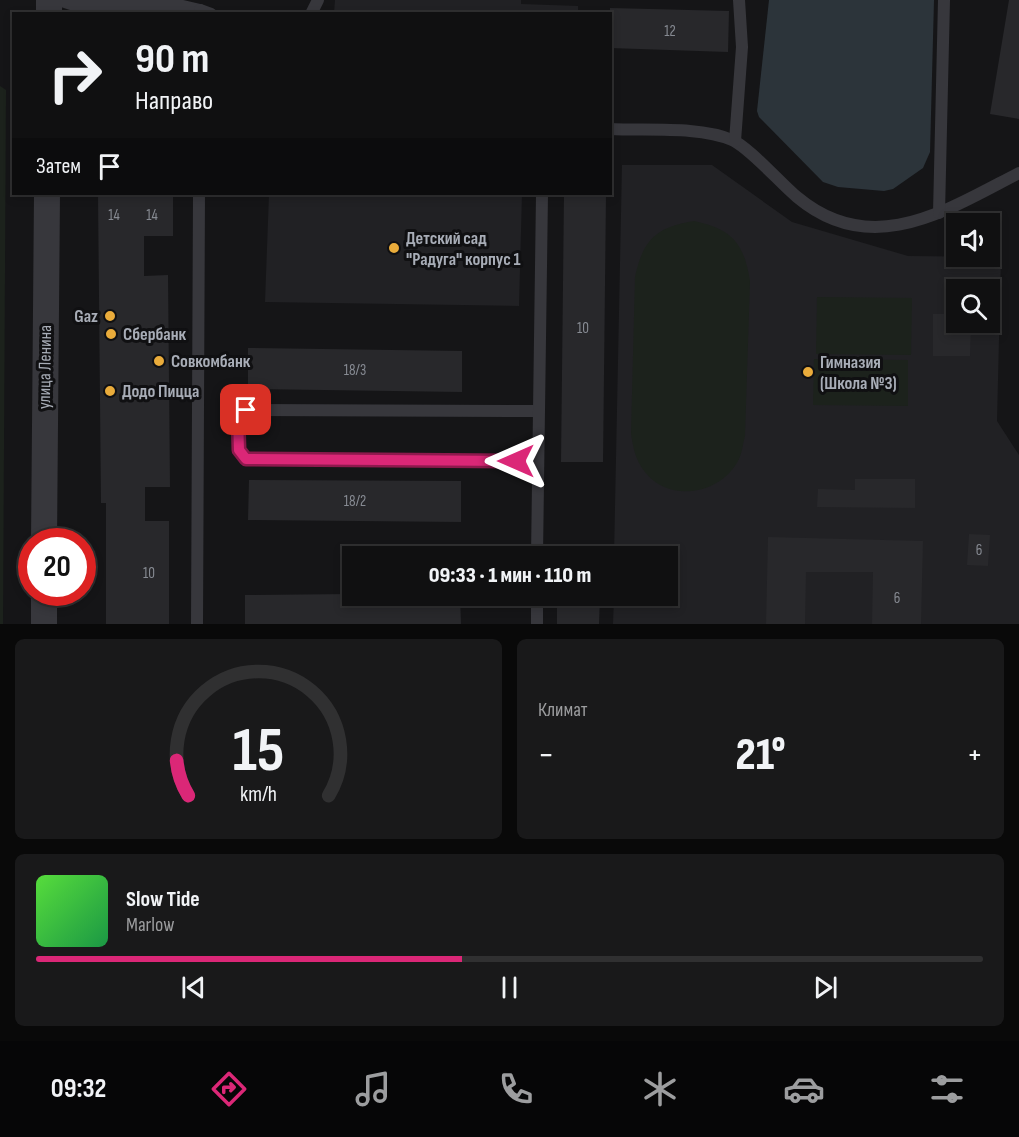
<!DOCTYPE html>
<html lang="ru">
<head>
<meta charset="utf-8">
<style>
  :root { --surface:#101011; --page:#19191a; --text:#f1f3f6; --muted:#9c9d9f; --line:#303031; --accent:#db2777 }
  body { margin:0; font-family:"Sofia Sans Condensed",sans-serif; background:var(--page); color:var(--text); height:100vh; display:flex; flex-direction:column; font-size:22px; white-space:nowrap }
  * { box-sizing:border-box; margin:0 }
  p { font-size:20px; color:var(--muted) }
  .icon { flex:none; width:33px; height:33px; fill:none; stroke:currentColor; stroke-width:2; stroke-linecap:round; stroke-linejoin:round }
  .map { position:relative; height:624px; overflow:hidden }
  .sheet { display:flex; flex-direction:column; gap:15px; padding:15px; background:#090909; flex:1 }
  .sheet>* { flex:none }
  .banner { position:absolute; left:12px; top:12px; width:600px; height:183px; border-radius:0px; box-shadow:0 3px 9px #0003,0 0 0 2px var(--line); background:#101011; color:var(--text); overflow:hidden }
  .controls { position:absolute; left:946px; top:213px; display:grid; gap:12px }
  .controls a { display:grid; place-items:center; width:54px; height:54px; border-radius:0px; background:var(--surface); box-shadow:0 3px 9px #0003,0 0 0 2px var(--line); font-size:30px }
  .speed { position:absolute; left:18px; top:528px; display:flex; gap:12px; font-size:30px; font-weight:700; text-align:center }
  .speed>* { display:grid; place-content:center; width:78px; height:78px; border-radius:50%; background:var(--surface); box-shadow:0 3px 9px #0003,0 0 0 2px var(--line); line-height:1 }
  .speed .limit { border:9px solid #d22; background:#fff; color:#111 }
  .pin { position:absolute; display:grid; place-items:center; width:51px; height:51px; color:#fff; margin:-26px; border-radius:12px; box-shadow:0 3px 9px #0006 }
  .me { position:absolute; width:66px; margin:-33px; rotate:270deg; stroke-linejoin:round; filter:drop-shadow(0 0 4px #0008) }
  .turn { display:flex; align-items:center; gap:21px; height:126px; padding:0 24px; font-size:27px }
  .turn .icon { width:78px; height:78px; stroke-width:2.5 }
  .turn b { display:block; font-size:42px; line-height:51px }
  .then { display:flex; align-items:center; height:57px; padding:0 24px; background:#0003; gap:12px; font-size:22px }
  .big { font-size:45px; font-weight:800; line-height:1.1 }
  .sheet .card { flex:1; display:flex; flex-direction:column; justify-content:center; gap:9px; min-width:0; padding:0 21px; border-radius:9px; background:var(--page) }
  .sheet .dial { align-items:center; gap:0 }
  .dial svg { height:156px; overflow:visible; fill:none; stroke:var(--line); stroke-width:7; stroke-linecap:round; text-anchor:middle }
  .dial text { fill:var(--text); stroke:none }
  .song { display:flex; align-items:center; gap:18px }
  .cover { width:72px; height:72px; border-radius:9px; background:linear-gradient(135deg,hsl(110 70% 55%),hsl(140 70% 35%)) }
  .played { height:6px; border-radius:3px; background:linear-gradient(90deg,var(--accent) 45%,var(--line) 45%) }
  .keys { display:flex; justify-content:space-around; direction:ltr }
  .heat { display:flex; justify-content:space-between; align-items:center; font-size:33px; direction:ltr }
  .sheet .tiles { flex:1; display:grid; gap:15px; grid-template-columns:1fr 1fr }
  .card:last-child { grid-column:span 2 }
  .trip { position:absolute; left:342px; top:546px; width:336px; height:60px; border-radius:0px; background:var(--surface); box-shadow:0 3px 9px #0003,0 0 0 2px var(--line); font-weight:800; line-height:60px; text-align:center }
  .tabs { display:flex; height:96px; justify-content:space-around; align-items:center; background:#060607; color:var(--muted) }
  .tabs .icon { width:42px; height:42px }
  .tabs .current { color:var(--accent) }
  .tabs b { font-size:27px; color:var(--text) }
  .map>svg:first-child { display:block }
</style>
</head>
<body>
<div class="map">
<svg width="1019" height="624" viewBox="0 0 1019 624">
  <rect width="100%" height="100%" fill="#151517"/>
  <g fill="#212124" fill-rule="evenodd">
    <path d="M335,0h186v4l57,2v7h-244z"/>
    <path d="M622,165h90l80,57 116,34 93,1 -4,164 22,34v169h-406l1,-28h54v-40h-54zM957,290h33v32h-33z"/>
    <path d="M269,194h253l-3,112 -254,-4z"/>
  </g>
  <g fill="#1c221c">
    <path d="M0,86l6,4 -3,534h-3z"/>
    <path d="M694,221c38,8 50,22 56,60l-5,155c-2,7 -3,17 -6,23 -17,35 -69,45 -94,13 -10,-12 -12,-25 -14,-39l4,-156c8,-37 21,-50 59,-56z"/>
    <path d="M817,297l95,1 -1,57 -95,-1z"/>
    <path d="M814,359l94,1v46l-95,-1z"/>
  </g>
  <path fill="#2c343a" d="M769,0h165l-4,152 -7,16 -30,21 -9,2 -46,-4 -15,-5 -64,-65 -2,-6z"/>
  <g fill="#28282b">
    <path d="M1009,0h10v119l-29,-5z"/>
    <path d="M610,8l119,3 -1,41 -118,-4z"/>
    <path d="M98,194h75v42h-29v40l24,-1 2,212h-25v34h24v103h-63v-121h-5z"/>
    <path d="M564,194h42l-3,268h-42z"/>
    <path d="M933,314h24v8h14l-1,34h-37z"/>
    <path d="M248,348l214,3v41l-214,-3z"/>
    <path d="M855,479h60v29l-98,-1 1,-18 37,1z"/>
    <path d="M249,480l212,1v41l-213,-2z"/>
    <path d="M969,534l21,1 -2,31 -21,-1z"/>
    <path d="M768,537l155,4 -2,83h-49l1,-52h-67l-1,52h-39z"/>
    <path d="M352,594l108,2 1,28h-216v-29z"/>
    <path d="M557,596h43l-1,28h-42z"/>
  </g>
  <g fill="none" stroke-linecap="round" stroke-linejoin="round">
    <g stroke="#37373c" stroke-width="12">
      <path d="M59,0l12,4 112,2 17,4v4"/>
      <path d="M200,10l11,4"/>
      <path d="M311,14l7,-14"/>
      <path d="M610,129c37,2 89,-3 122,11 17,7 49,44 65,57 75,63 150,13 222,-24"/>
      <path d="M735,141l7,-94 -3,-47"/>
      <path d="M939,213l5,-213"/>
      <path d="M538,461l-293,-2 -6,-9v-33l7,-7 293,1"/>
      <path d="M537,556l5,-362"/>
      <path d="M197,624l2,-430"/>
      <path d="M537,624v-28"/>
    </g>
    <g stroke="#37373c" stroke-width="26">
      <path d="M49,14v-14"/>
      <path d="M44,542l3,-348"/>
      <path d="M44,624v-32"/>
    </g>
  </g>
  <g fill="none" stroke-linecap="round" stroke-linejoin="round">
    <defs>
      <path id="route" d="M246,410l-8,7 1,33 7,9 270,2"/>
    </defs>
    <use href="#route" stroke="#8e194d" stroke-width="15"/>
    <use href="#route" stroke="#db2777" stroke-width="10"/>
  </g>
  <g fill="#eaac3b" stroke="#101012" stroke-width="2">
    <circle cx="394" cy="248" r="6"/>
    <circle cx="110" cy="316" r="6"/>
    <circle cx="111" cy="334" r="6"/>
    <circle cx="159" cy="361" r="6"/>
    <circle cx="808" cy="372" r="6"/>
    <circle cx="110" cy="391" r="6"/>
  </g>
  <g text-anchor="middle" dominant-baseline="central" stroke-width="6" stroke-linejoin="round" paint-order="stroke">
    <g font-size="15" fill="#878b93">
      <text x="670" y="31">12</text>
      <text x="114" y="215">14</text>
      <text x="152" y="215">14</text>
      <text x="583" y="328">10</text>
      <text x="355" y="370">18/3</text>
      <text x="355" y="501">18/2</text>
      <text x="979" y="550">6</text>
      <text x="149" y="573">10</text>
      <text x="897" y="598">6</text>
    </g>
    <g font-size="18" font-weight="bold" fill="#a8adb7" stroke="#101012" text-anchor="start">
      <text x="406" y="238">Детский сад<tspan x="406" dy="21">"Радуга" корпус 1</tspan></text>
      <text x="98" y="316" text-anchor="end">Gaz</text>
      <text x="123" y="334">Сбербанк</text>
      <text x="171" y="361">Совкомбанк</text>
      <text x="820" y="362">Гимназия<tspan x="820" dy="21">(Школа №3)</tspan></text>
      <text x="122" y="391">Додо Пицца</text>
    </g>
    <g font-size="18" fill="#a8adb7" stroke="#101012">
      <text transform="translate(45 367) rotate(-89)">улица Ленина</text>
    </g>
  </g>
</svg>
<div class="controls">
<a><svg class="icon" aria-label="sound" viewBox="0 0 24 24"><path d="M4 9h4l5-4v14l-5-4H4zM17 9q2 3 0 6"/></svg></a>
<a><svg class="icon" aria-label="search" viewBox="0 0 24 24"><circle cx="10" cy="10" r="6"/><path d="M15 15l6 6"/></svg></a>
</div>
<div class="speed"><div class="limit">20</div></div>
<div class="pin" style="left:246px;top:410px;background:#d93025"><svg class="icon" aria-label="arrive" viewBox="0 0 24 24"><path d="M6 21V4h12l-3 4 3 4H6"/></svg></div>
<svg class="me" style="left:516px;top:461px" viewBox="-20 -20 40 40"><path d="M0-17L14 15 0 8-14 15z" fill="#db2777" stroke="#fff" stroke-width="4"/></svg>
<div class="trip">09:33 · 1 мин · 110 m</div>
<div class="banner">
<div class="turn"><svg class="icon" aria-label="right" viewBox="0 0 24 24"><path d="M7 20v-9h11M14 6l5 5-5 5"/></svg><div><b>90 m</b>Направо</div></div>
<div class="then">Затем<svg class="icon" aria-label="arrive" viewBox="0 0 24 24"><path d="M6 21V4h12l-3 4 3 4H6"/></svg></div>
</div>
</div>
<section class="sheet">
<div class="tiles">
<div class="card dial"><svg viewBox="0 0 100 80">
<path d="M14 69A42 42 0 1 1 86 69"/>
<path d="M14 69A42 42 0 0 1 8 51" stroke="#db2777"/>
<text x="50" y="56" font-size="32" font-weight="700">15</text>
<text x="50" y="72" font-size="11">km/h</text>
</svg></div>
<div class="card"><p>Климат</p>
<div class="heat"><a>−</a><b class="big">21°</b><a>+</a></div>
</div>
<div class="card">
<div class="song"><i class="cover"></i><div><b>Slow Tide</b><p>Marlow</p></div></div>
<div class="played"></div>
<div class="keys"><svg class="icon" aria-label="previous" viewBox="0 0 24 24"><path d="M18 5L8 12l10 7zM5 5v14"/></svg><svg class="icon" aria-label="pause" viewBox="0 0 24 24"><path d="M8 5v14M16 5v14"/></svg><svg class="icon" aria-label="next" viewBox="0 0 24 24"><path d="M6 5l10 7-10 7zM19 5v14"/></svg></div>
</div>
</div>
</section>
<nav class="tabs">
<b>09:32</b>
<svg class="icon current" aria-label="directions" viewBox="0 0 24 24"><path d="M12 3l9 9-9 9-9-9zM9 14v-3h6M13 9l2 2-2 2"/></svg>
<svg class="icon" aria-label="music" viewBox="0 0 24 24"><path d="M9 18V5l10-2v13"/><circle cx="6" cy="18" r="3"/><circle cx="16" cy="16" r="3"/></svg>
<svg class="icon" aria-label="phone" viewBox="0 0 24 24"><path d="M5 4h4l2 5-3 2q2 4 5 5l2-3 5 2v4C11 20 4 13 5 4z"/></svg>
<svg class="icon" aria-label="climate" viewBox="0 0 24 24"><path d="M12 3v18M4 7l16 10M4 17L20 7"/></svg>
<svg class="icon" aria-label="car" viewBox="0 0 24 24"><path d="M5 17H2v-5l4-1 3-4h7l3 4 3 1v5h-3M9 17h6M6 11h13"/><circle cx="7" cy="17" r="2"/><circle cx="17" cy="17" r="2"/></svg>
<svg class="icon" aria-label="filters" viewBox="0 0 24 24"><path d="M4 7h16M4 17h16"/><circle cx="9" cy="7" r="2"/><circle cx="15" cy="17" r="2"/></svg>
</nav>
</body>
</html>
